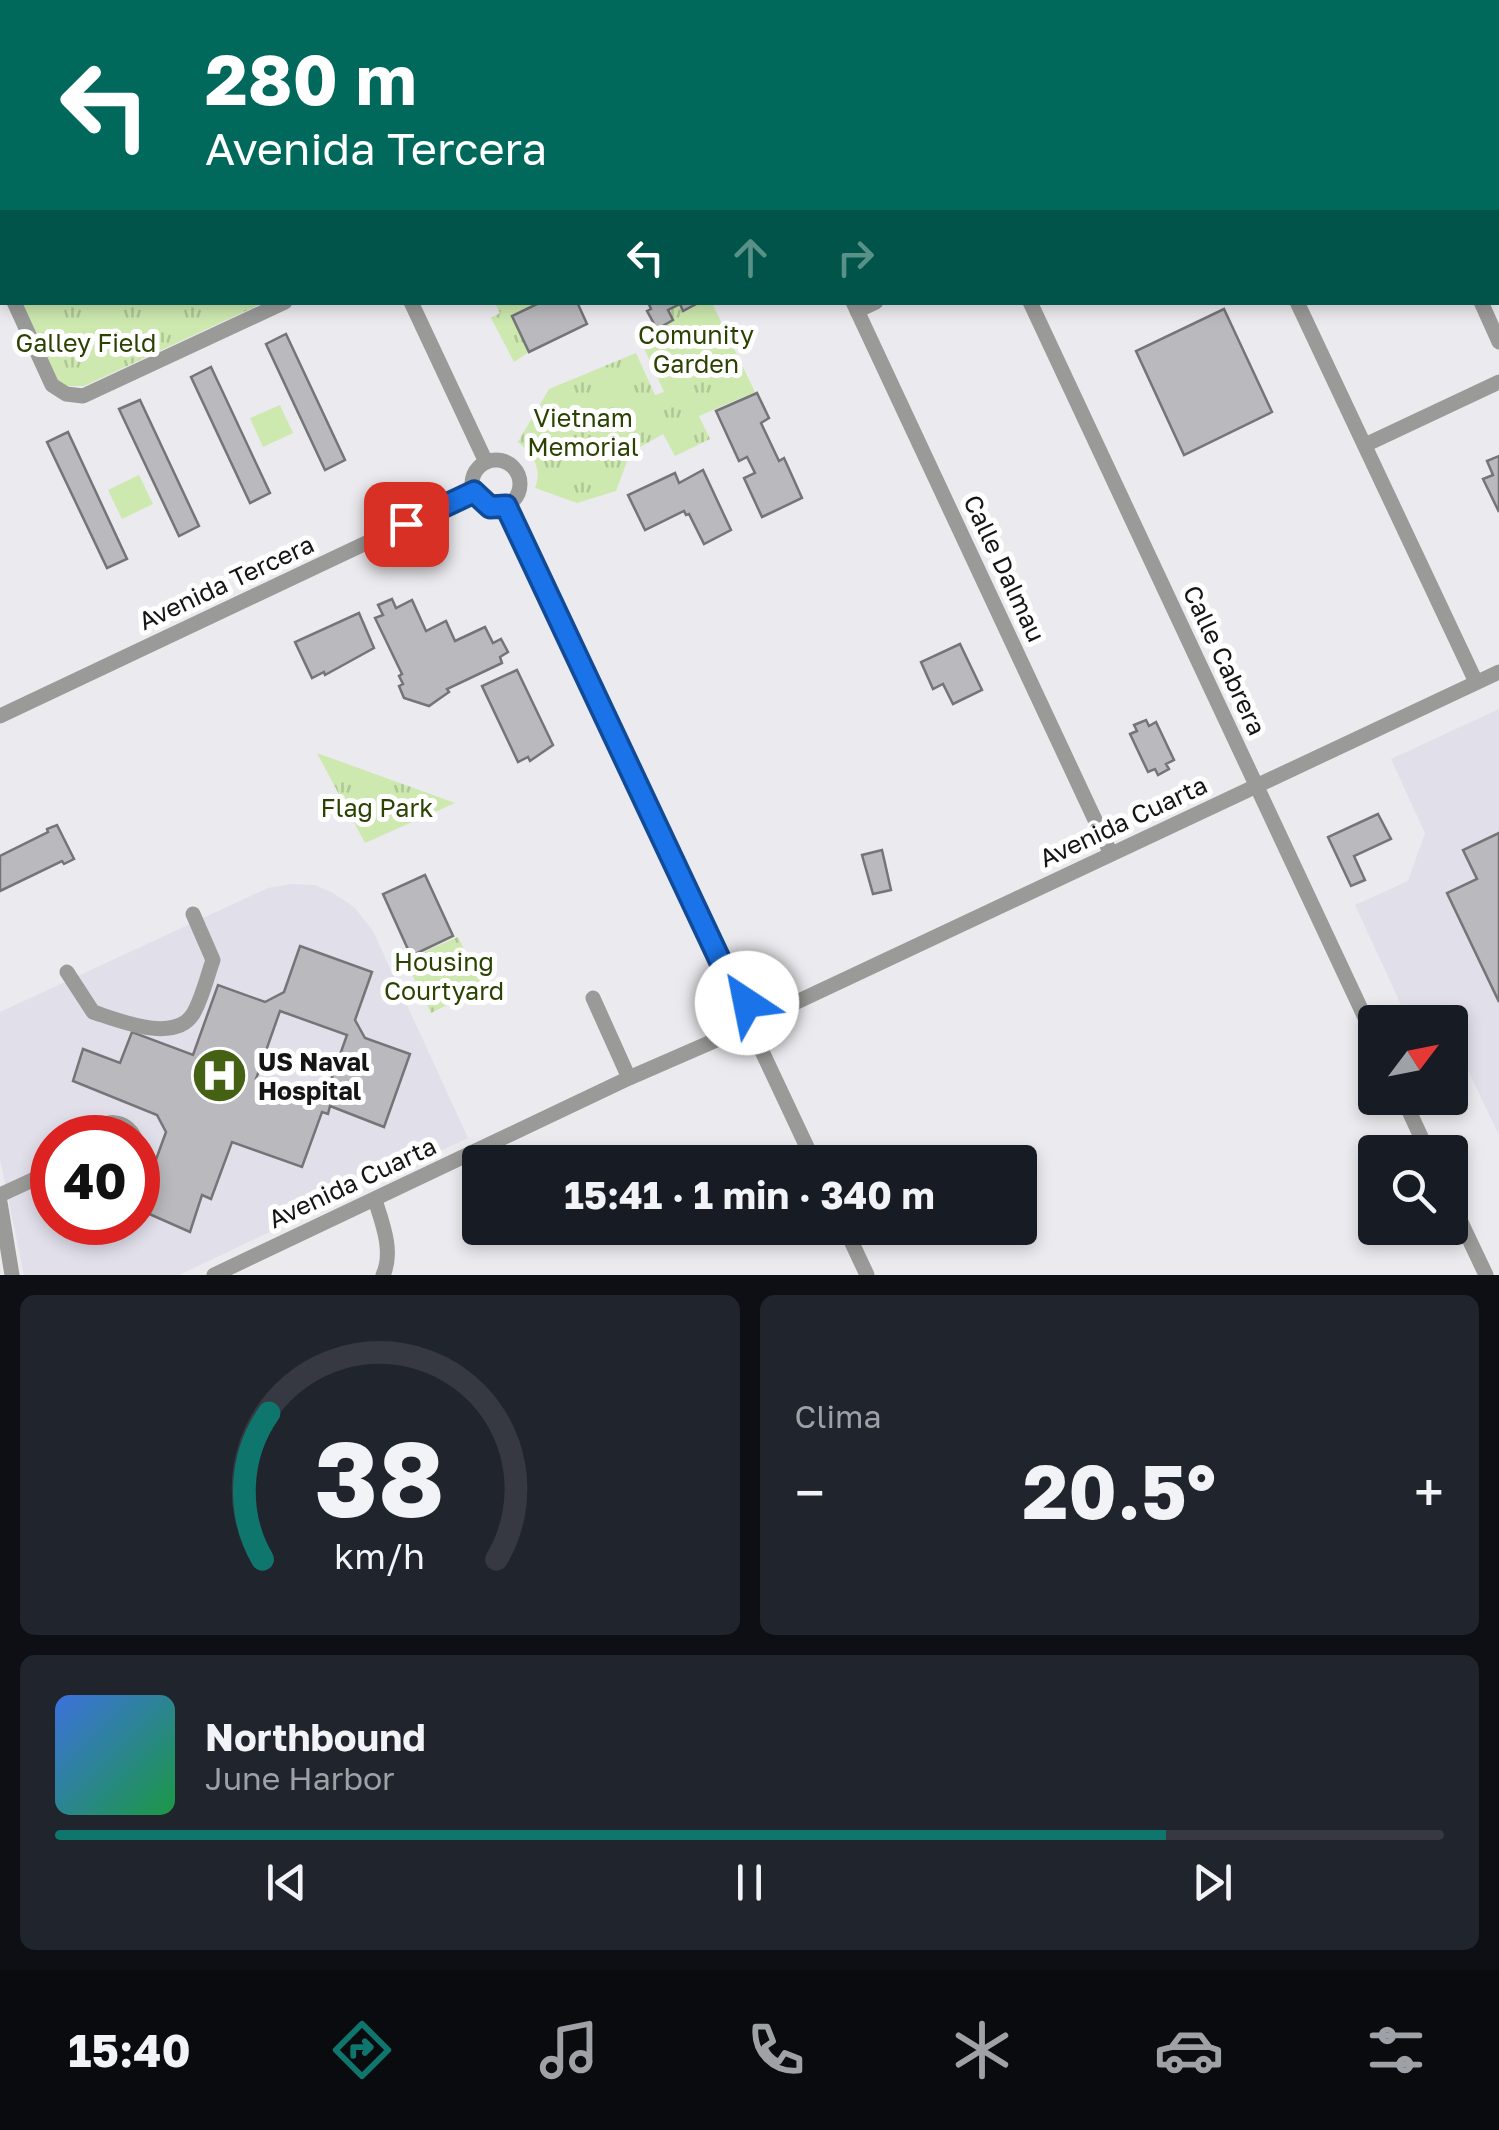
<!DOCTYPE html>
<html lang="es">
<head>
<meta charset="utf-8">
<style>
  :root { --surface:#171b24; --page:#20242c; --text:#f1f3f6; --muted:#9ea1a6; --line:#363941; --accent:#0f766e }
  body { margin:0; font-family:"Golos Text",sans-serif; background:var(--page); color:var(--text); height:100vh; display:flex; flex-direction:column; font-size:38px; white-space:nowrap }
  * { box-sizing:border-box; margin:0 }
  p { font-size:32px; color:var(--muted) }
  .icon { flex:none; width:55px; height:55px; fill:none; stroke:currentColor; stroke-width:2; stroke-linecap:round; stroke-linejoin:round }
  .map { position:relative; height:1275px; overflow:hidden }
  .panel { display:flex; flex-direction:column; gap:20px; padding:20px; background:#0d0f14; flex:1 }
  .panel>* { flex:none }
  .top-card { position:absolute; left:0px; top:0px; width:1500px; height:305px; box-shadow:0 5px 15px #0003; background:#00695c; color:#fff; overflow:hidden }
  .needle { width:65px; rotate:58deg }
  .buttons { position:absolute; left:1358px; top:1005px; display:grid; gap:20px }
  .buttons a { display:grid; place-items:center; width:110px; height:110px; border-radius:10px; background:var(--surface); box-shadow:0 5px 15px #0003; font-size:50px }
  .speed { position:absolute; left:30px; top:1115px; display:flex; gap:20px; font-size:50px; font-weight:700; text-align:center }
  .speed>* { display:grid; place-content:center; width:130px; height:130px; border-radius:50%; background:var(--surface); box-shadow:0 5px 15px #0003; line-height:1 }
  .speed .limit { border:15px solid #d22; background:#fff; color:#111 }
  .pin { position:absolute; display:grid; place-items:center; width:85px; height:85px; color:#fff; margin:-42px; border-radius:20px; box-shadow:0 5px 15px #0006 }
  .me { position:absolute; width:110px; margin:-55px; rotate:326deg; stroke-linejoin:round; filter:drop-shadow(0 0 8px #0008) }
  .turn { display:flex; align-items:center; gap:35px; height:210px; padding:0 40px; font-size:45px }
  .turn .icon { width:130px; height:130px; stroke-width:2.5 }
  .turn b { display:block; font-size:70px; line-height:85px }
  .lanes { display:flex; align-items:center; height:95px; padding:0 40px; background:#0003; justify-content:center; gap:50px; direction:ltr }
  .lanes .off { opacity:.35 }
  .big { font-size:75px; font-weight:700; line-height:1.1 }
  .panel .card { flex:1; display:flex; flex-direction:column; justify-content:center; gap:15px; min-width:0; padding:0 35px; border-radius:15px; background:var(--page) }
  .panel .dial { align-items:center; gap:0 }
  .dial svg { height:260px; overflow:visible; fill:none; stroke:var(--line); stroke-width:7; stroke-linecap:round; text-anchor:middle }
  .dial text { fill:var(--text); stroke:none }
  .song { display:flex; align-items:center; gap:30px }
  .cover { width:120px; height:120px; border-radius:15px; background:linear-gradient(135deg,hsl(220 70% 55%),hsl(140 70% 35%)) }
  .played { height:10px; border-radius:5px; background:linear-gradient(90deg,var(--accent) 80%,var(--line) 80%) }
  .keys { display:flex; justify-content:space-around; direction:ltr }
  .heat { display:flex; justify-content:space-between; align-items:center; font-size:55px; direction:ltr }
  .panel .tiles { flex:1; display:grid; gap:20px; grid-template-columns:1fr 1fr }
  .card:last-child { grid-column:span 2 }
  .trip { position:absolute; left:462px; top:1145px; width:575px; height:100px; border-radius:10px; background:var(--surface); box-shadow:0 5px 15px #0003; font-weight:700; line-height:100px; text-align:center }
  .dock { display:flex; height:160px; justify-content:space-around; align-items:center; background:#090b0e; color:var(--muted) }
  .dock .icon { width:70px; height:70px }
  .dock .current { color:var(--accent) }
  .dock b { font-size:45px; color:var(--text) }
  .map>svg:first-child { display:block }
</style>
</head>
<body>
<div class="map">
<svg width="1499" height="1275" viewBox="0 0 1499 1275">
  <defs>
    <pattern id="park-tufts" width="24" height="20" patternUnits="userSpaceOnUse" patternTransform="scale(2.5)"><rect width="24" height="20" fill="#cde9af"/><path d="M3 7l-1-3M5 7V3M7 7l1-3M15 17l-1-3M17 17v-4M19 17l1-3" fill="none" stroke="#afc796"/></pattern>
  </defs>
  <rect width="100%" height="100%" fill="#ebeaee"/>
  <g fill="#e1dfea" fill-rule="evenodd">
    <path d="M1499,709v426l-43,-90 -6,3v-26h-41l-54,-117 53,-24 17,-48 -34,-74z"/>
    <path d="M292,884l23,1 18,8 21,14 19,24 95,207 -289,137h-155l-24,-116v-147l268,-124zM52,1138h86v84h-86z"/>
  </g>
  <g fill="url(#park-tufts)">
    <path d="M22,303h241l-179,83h-19l-7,-6z"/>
    <path d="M495,303h46l-12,49 -15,10 -23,-44 9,-5z"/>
    <path d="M699,303h13l43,89 -56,24 11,23 -35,17 -12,-22 -33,19 -14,38 -39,12 -42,-15c8,-19 -2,-34 -17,-46l31,-53 87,-36 19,42 9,-3 -20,-44 19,-8 -6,-11 16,-8 -5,-11 12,-6 4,6z"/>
    <path d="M317,753l138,50 -90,40z"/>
    <path d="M458,937l25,50 -52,26 -26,-53z"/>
  </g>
  <g fill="#cde9af">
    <path d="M280,405l13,28 -30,14 -13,-29z"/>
    <path d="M139,475l14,29 -31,15 -14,-29z"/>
  </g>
  <g fill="#bab9bd" stroke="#757578" stroke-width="2.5" fill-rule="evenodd">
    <path d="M953,0h147l1,2h-147z"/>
    <path d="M541,302h36l10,22 -58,28 -17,-36z"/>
    <path d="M648,302h50v1l-15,8 -3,-7 -12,6 5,10 -16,9 -10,-18 4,-2z"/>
    <path d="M1224,309l48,103 -88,43 -48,-104z"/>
    <path d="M286,334l59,126 -20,10 -59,-126z"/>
    <path d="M211,367l59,126 -20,10 -59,-126z"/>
    <path d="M757,393l12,25 -8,5 18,38 5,-3 18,40 -40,19 -18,-39 11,-5 -8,-16 -8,4 -23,-50z"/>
    <path d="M140,400l59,126 -20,10 -60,-127z"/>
    <path d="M68,432l59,127 -20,9 -60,-126z"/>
    <path d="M1499,456v56l-16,-33 10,-4 -6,-14z"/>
    <path d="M703,470l28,60 -27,14 -15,-30 -3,1 -2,-4 -39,19 -17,-35 47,-22 4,10z"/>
    <path d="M392,599l4,9 16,-8 14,31 20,-10 9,20 30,-14 8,16 8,-4 7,13 -8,5 2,6 -55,26 2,3 -20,14 -25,-8 -5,-12 4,-2 -4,-8 3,-2 -27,-56 8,-3 -5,-10z"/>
    <path d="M359,613l15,35 -49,27 -1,-3 -12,6 -17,-36z"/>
    <path d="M960,644l22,46 -29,14 -10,-20 -10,5 -12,-27z"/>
    <path d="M517,670l36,75 -23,16 -2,-4 -10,5 -36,-76z"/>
    <path d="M1146,720l3,6 7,-4 18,38 -8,4 3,5 -11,6 -3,-6 -7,3 -18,-38 7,-3 -3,-6z"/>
    <path d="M1378,814l13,25 -37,17 11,24 -14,6 -23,-49z"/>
    <path d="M57,825l17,34 -10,5 -2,-3 -62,30v-35l48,-24 -1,-3z"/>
    <path d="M1499,833v169l-52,-109 30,-14 -14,-29z"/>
    <path d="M882,850l9,40 -18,4 -11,-39z"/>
    <path d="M425,875l28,61 -42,20 -28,-62z"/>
    <path d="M300,946l72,26 -17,48 10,18 45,16 -26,73 -54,-21 -2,8 -6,-2 -20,55 -70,-25 -21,57 -9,-4 -12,37 -52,-23 28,-77 -9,-17 -84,-34 10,-32 37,14 12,-31 61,23 25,-70 47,17 19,-10zM280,1011l67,24 -24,68 -67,-24z"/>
  </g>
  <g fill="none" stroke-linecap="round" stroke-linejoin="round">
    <g stroke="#9a9b99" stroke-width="15">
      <path d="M269,0l1,2"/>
      <path d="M713,0l1,2"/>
      <path d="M888,0l2,2"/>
      <path d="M1154,0l1,2"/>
      <path d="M1343,0l1,2"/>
      <path d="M489,2l5,-2"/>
      <path d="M1498,14l1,-1"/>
      <path d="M0,235l2,-2"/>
      <path d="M0,271l2,5"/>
      <path d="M14,302l38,83 14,9 17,2 202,-94"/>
      <path d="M411,302l75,160"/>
      <path d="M853,302l258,552"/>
      <path d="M1030,302l345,737"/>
      <path d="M1297,302l179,380"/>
      <path d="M1481,302l18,40"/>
      <path d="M857,311l19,-9"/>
      <path d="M1365,445l134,-63"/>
      <circle cx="496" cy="484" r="24"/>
      <path d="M506,506l235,499"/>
      <path d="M0,716l474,-224"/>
      <path d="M67,972l26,40c25,8 81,32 100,2 9,-15 14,-37 20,-54l-20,-46"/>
      <path d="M593,998l36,80"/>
      <circle cx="750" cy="1025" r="22"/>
      <path d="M769,1015l730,-343"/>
      <path d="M759,1045l55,117"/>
      <path d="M1403,1098l25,54"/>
      <path d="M92,1138c11,-21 33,-20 43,0"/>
      <path d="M0,1195l52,-24"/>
      <path d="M1450,1199l36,76"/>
      <path d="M375,1200c7,22 19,52 8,75"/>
      <path d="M0,1202l12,73"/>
      <path d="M845,1228l22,47"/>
      <path d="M214,1275l415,-197 101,-44"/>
    </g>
  </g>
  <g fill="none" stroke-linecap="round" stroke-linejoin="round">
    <defs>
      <path id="route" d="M406,524l68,-32 16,15 16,-1 235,499 6,-2"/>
    </defs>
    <use href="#route" stroke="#114b97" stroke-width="25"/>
    <use href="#route" stroke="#1a73e8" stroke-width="18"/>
  </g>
  <defs>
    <symbol id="hospital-disc" viewBox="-11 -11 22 22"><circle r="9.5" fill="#446114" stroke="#fff"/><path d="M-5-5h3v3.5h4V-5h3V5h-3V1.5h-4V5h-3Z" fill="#fff"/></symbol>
  </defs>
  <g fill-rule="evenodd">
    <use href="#hospital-disc" x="188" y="1044" width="63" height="63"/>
  </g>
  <g text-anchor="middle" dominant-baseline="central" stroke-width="10" stroke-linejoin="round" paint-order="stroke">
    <g font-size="25" fill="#2b4203" stroke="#fff">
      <text x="696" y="334">Comunity<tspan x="696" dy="29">Garden</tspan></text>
      <text x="86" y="342">Galley Field</text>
      <text x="583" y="417">Vietnam<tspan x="583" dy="29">Memorial</tspan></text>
      <text x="377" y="807">Flag Park</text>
      <text x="444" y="961">Housing<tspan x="444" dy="29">Courtyard</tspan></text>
    </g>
    <g font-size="25" fill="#151516" stroke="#fff">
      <text transform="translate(1005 568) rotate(65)">Calle Dalmau</text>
      <text transform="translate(226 582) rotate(-25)">Avenida Tercera</text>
      <text transform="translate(1225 660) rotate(65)">Calle Cabrera</text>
      <text transform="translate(1123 821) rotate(-25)">Avenida Cuarta</text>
      <text transform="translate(352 1182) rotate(-25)">Avenida Cuarta</text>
    </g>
    <g font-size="25" font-weight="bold" fill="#151516" stroke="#fff" text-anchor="start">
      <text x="258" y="1061">US Naval<tspan x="258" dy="29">Hospital</tspan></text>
    </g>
  </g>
</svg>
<div class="buttons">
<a><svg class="needle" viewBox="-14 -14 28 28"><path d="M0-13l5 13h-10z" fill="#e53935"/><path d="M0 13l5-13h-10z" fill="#9ea1a6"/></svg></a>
<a><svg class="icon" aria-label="search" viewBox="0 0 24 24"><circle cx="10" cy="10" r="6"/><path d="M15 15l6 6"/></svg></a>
</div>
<div class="speed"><div class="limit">40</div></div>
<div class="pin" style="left:406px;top:524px;background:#d93025"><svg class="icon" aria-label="arrive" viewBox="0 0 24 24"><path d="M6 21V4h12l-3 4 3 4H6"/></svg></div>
<svg class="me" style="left:747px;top:1003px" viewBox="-20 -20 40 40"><circle r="19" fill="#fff"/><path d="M0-13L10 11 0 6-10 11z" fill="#1a73e8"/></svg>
<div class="trip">15:41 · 1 min · 340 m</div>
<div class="top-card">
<div class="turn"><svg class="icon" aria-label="left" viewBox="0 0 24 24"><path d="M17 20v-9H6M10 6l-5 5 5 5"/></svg><div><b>280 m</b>Avenida Tercera</div></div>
<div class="lanes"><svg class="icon" aria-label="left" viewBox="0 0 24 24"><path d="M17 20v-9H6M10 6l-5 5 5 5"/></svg><svg class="icon off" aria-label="ahead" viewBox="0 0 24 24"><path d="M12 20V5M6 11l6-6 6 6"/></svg><svg class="icon off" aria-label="right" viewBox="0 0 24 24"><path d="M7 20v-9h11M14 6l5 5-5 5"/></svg></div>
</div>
</div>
<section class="panel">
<div class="tiles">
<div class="card dial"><svg viewBox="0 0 100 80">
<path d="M14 69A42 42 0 1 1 86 69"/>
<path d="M14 69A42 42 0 0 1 16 24" stroke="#0f766e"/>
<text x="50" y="56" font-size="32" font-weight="700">38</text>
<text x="50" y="72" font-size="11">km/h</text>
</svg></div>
<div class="card"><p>Clima</p>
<div class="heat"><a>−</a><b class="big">20.5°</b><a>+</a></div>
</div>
<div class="card">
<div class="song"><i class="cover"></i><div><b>Northbound</b><p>June Harbor</p></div></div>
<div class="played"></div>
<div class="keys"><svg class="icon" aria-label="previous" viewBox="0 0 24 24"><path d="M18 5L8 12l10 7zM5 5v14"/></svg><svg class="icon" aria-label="pause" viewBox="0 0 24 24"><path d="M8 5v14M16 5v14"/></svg><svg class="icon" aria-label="next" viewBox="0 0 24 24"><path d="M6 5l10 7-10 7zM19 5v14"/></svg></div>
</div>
</div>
</section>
<nav class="dock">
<b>15:40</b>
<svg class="icon current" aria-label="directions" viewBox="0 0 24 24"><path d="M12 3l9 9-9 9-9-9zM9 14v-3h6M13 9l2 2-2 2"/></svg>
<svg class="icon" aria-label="music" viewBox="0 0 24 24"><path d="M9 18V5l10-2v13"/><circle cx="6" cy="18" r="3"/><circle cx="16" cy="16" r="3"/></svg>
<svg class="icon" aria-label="phone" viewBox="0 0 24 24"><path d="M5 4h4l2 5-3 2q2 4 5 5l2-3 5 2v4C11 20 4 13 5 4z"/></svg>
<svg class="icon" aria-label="climate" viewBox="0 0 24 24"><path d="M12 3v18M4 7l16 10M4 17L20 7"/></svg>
<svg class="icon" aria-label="car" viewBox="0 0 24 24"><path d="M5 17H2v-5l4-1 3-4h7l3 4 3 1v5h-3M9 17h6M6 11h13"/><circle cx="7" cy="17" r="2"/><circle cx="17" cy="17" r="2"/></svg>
<svg class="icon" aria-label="filters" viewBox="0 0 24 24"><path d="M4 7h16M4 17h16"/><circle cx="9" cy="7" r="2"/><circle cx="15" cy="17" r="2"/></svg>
</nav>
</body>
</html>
